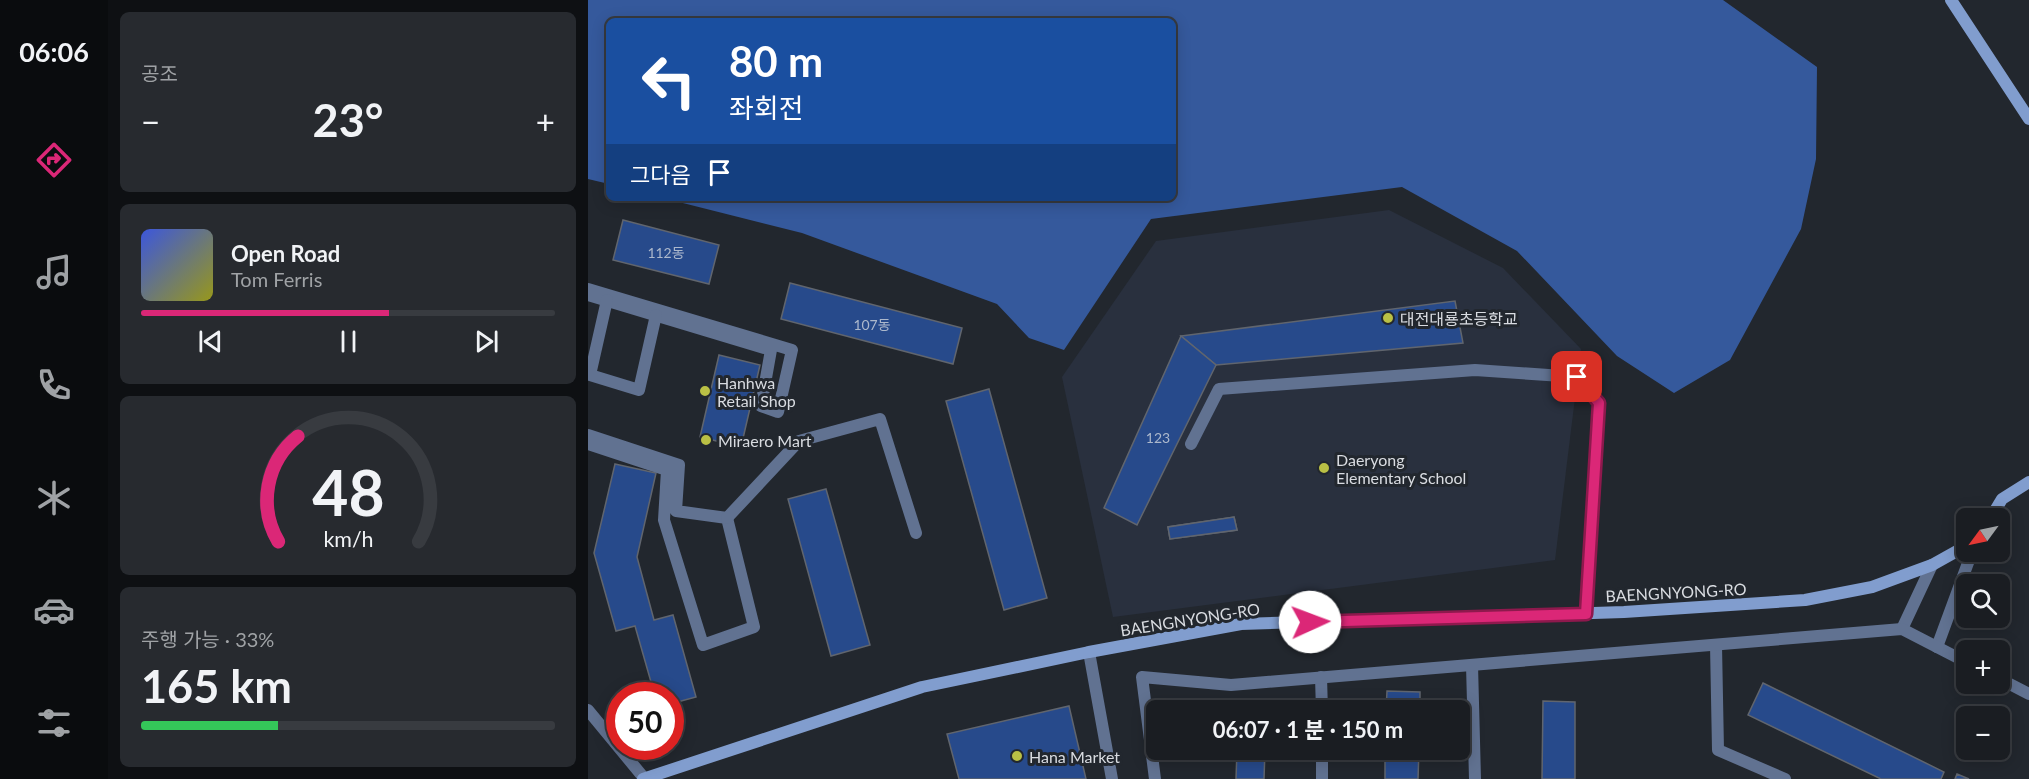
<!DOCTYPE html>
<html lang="ko">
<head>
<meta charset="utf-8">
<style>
  :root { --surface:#1a1d22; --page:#272a2f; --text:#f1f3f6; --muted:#9fa2a5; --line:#383b40; --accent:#db2777 }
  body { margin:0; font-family:Lato,"Noto Sans KR",sans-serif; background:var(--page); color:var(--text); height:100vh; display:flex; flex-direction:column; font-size:22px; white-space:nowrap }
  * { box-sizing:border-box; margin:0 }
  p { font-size:20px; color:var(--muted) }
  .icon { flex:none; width:33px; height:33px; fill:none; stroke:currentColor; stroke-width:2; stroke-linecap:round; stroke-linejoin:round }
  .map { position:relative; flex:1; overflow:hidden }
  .sheet { display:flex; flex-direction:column; gap:12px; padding:12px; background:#0e1013; width:480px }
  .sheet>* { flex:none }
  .banner { position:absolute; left:18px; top:18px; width:570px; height:183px; border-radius:9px; box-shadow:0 3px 15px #0003,0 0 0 2px var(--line); background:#1a4fa0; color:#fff; overflow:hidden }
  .needle { width:39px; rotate:237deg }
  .fabs { position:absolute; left:1368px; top:508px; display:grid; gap:12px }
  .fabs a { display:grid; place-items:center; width:54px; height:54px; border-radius:9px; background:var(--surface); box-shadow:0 3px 15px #0003,0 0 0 2px var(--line); font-size:30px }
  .speed { position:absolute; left:18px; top:682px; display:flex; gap:12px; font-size:30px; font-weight:700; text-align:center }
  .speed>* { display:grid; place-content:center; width:78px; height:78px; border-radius:50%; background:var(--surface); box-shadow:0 3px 15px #0003,0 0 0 2px var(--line); line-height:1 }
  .speed .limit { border:9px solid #d22; background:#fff; color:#111 }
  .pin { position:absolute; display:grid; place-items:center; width:51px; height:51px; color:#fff; margin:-26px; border-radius:12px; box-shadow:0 3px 9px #0006 }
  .me { position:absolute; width:66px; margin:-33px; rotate:88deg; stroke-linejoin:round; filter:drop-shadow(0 0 4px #0008) }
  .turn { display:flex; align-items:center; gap:21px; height:126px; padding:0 24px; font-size:27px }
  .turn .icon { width:78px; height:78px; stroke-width:2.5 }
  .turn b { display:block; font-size:42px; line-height:51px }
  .then { display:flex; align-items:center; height:57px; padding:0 24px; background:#0003; gap:12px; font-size:22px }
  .big { font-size:45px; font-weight:700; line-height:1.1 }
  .sheet .widget { flex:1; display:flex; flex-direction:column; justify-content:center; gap:9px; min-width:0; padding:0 21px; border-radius:9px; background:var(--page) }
  .sheet .dial { align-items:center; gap:0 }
  .dial svg { height:156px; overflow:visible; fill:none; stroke:var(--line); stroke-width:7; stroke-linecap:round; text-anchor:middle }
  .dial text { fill:var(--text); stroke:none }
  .song { display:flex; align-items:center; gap:18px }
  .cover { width:72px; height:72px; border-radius:9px; background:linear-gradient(135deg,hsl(230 70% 55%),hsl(60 70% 35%)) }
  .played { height:6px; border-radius:3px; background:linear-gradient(90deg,var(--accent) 60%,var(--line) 60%) }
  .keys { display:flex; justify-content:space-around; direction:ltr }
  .heat { display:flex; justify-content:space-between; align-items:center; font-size:33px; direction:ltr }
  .charge { height:9px; border-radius:4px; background:linear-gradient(90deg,#34c759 33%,var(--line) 0) }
  .trip { position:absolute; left:558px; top:700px; width:324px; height:60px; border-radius:9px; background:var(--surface); box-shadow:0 3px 15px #0003,0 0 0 2px var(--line); font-weight:700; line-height:60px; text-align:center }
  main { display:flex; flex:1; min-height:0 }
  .dock { display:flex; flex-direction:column; width:108px; justify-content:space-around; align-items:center; background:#0a0c0e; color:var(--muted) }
  .dock .icon { width:42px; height:42px }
  .dock .selected { color:var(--accent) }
  .dock b { font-size:27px; color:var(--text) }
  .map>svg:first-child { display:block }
</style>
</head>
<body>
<main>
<nav class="dock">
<b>06:06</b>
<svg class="icon selected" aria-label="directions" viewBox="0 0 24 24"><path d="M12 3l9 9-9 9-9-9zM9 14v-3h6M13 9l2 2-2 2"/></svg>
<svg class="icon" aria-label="music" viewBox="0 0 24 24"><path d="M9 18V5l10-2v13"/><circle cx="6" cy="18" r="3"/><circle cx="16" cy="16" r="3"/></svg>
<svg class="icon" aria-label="phone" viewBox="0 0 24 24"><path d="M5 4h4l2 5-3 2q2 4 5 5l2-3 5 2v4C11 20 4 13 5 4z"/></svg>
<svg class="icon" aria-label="climate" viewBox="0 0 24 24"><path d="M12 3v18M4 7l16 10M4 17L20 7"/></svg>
<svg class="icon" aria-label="car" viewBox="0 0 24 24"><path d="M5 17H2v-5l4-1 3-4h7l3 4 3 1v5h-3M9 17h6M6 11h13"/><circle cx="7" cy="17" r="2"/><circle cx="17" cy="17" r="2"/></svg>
<svg class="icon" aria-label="filters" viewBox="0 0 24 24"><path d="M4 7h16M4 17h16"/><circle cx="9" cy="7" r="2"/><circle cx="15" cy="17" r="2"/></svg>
</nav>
<section class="sheet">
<div class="widget"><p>공조</p>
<div class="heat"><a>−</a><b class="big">23°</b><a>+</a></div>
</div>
<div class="widget">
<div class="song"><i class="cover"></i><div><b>Open Road</b><p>Tom Ferris</p></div></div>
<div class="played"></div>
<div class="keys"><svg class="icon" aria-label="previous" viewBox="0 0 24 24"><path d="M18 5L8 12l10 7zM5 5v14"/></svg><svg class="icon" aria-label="pause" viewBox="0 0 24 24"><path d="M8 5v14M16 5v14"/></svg><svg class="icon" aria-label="next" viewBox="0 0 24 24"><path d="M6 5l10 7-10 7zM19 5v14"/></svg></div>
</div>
<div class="widget dial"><svg viewBox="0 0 100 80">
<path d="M14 69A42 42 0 1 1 86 69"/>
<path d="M14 69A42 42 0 0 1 24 15" stroke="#db2777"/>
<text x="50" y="56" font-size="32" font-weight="700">48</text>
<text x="50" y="72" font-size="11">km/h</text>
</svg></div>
<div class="widget"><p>주행 가능 · 33%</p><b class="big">165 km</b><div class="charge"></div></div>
</section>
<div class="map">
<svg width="1441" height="779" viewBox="0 0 1441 779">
  <rect width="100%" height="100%" fill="#22272e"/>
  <path fill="#29303e" d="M801,210l114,58 78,81 -26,211 -442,57 -51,-240 94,-136z"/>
  <path fill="#35599c" d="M0,0h1135l94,67 -1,92 -15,70 -71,131 -56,33 -57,-37 -100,-105 -115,-64 -251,32 -87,131 -35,-12 -32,-34 -195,-71 -139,-35h510v-177h-564v163l-21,-5z"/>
  <g fill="#274a8b" stroke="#60656e" stroke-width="1.5">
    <path d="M35,220l96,25 -10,39 -96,-24z"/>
    <path d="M202,283l172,45 -9,36 -172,-45z"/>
    <path d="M867,301l8,42 -247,22 -35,-29z"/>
    <path d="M593,336l35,29 -79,160 -33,-17z"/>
    <path d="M131,355l41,10 -19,82 -41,-10z"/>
    <path d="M401,389l58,209 -43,12 -58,-209z"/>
    <path d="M27,464l41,9 -19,84 17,63 19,-5 23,82 -26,7v-8h-15l-20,-70 -19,5 -22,-78z"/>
    <path d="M238,489l44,156 -39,11 -43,-157z"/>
    <path d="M646,517l3,13 -67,9 -2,-12z"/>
    <path d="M646,517l3,13 -67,9 -2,-12z"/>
    <path d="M1175,683l181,89 -3,7h-60l-133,-64z"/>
    <path d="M799,691l33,1v19h-34z"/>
    <path d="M650,701l28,1v9h-29z"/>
    <path d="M955,701l32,1v77h-33z"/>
    <path d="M481,706l17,73h-127l-12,-45z"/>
    <path d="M649,750h28l-1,29h-28z"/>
    <path d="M797,750h34l-1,29h-33z"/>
    <path d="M1369,774l12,5h-14z"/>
  </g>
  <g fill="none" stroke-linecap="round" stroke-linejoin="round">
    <g stroke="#617291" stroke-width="12">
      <path d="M0,289l204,61 -14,62 -17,-6 10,-56 -183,-55"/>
      <path d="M19,300l-17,75 49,15 17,-75"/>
      <path d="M0,435l91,30 -3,46 51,7 27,109 -51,18 -39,-125 3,-50 -79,-26"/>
      <path d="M603,444l28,-55 256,-19 102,7 22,26 -13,210"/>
      <path d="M139,518l72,-77 81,-22 36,114"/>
      <path d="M1314,629l30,-64"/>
      <path d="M1128,645l2,105 67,29"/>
      <path d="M1349,647l35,-95"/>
      <path d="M501,652l23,127"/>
      <path d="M884,665l3,114"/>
      <path d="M733,677l1,34"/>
      <path d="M1412,679l29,15"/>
      <path d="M0,710l56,68"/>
      <path d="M734,750v29"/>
      <path d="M567,779l-13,-102 89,8 671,-56 64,33"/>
    </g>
    <g stroke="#819dce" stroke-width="12">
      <path d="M1363,0l78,119"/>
      <path d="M1402,519l12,-20 27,-17"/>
      <path d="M55,779l279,-92 167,-35 152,-28 383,-12 181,-12 67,-13 60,-22 34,-19"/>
    </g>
  </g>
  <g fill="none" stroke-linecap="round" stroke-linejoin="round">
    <defs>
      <path id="route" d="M722,622l276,-8 13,-211 -22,-26"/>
    </defs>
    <use href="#route" stroke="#8e194d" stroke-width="15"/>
    <use href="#route" stroke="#db2777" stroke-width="10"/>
  </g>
  <g fill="#bac045" stroke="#22272e" stroke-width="2">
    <circle cx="800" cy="318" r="6"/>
    <circle cx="117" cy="391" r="6"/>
    <circle cx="118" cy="440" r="6"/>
    <circle cx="736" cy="468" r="6"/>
    <circle cx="429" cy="756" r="6"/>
  </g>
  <g text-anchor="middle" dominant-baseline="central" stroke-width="6" stroke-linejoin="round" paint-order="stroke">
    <g font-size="14" fill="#acb8cc">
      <text x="78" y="252">112동</text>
      <text x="284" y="324">107동</text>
      <text x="570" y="437">123</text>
    </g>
    <g font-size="16" fill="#d9dce1" stroke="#22272e" text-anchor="start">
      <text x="812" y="318">대전대룡초등학교</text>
      <text x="129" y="382">Hanhwa<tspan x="129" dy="18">Retail Shop</tspan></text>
      <text x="130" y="440">Miraero Mart</text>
      <text x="748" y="459">Daeryong<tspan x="748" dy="18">Elementary School</tspan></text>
      <text x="441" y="756">Hana Market</text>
    </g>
    <g font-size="16" fill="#d9dce1" stroke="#22272e">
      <text transform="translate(1088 592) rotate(-3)">BAENGNYONG-RO</text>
      <text transform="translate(602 619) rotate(-9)">BAENGNYONG-RO</text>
    </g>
  </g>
</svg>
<div class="fabs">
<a><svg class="needle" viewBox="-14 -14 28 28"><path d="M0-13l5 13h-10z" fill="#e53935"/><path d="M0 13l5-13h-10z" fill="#9fa2a5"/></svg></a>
<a><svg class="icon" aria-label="search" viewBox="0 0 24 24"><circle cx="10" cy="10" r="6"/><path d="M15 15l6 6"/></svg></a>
<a>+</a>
<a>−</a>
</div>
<div class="speed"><div class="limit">50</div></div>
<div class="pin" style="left:989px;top:377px;background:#d93025"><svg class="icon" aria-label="arrive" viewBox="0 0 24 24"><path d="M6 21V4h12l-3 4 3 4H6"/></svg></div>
<svg class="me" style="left:722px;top:622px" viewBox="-20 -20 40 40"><circle r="19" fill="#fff"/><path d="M0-13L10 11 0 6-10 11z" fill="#db2777"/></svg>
<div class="trip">06:07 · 1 분 · 150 m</div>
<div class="banner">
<div class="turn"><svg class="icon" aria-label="left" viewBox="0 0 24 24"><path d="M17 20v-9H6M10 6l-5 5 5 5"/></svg><div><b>80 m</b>좌회전</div></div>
<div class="then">그다음<svg class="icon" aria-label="arrive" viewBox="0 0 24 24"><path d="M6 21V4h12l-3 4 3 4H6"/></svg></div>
</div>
</div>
</main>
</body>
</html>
